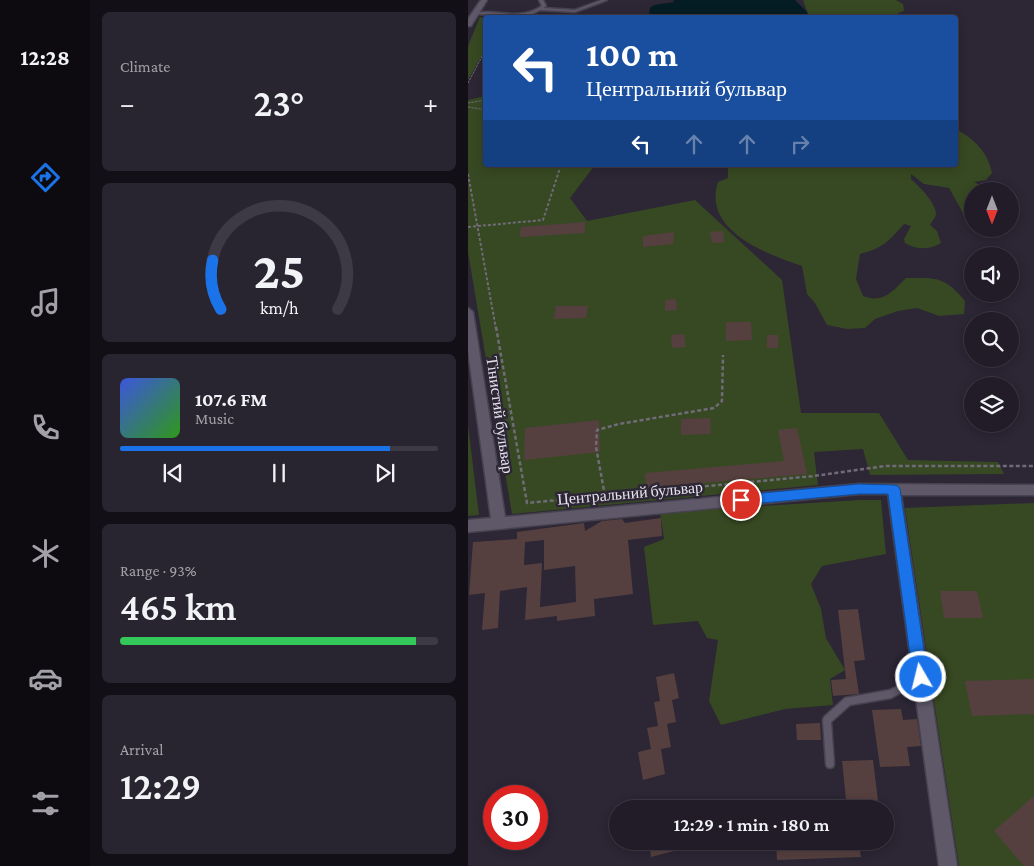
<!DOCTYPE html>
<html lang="en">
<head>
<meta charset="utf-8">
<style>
  :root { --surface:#211c28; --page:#292530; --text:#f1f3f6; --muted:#a2a1a8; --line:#3e3a45; --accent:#1a73e8 }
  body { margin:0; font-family:"Crimson Pro",serif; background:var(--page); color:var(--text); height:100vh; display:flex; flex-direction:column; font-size:19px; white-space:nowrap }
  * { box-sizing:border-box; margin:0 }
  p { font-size:16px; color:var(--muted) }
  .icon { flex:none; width:28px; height:28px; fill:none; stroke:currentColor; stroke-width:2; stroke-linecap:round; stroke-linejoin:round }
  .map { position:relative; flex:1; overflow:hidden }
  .details { display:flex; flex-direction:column; gap:12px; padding:12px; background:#120f16; width:378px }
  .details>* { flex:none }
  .banner { position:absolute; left:15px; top:15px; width:475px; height:152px; border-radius:5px; box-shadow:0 2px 12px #0003,0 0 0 1px var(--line); background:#1a4fa0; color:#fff; overflow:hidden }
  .needle { width:32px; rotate:180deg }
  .fabs { position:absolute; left:496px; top:182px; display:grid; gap:10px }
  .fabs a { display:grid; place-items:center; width:55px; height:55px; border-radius:50%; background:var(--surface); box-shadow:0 2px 12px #0003,0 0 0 1px var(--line); font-size:25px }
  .speed { position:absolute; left:15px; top:785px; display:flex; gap:10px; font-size:25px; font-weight:700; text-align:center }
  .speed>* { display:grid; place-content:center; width:65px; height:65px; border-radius:50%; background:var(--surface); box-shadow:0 2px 12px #0003,0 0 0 1px var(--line); line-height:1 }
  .speed .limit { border:8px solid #d22; background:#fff; color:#111 }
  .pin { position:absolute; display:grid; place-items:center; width:42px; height:42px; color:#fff; margin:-21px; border:2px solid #fff; border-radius:50%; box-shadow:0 1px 5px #0007 }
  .me { position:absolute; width:55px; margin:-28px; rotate:352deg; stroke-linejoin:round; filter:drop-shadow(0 0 4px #0008) }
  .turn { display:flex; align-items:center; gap:18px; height:105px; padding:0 20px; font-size:22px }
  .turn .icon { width:65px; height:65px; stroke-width:2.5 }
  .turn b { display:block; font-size:35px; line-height:42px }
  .lanes { display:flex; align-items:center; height:48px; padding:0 20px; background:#0003; justify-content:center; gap:25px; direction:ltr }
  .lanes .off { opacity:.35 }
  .big { font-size:38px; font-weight:600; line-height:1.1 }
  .details .card { flex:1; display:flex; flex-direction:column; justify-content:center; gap:8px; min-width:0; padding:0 18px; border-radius:8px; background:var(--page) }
  .details .dial { align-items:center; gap:0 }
  .dial svg { height:130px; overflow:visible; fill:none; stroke:var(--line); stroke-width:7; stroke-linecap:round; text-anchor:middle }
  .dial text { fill:var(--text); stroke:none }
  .song { display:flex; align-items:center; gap:15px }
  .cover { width:60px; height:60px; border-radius:8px; background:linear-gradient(135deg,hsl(230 70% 55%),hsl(110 70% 35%)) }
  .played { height:5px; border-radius:2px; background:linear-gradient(90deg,var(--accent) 85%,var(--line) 85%) }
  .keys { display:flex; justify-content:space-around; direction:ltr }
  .heat { display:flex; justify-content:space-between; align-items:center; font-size:28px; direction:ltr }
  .charge { height:8px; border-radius:4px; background:linear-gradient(90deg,#34c759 93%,var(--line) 0) }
  .trip { position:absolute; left:141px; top:800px; width:285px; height:50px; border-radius:25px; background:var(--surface); box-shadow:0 2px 12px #0003,0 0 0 1px var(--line); font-weight:600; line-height:50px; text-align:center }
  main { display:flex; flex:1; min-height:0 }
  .tab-bar { display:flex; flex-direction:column; width:90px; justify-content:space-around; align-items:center; background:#0d0b10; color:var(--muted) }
  .tab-bar .icon { width:35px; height:35px }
  .tab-bar .on { color:var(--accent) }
  .tab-bar b { font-size:22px; color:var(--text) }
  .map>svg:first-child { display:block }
</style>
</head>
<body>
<main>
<nav class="tab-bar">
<b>12:28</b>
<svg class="icon on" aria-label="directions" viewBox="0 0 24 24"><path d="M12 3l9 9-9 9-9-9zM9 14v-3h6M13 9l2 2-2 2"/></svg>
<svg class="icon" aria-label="music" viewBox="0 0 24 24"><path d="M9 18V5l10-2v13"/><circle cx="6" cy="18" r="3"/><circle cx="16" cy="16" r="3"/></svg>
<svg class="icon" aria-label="phone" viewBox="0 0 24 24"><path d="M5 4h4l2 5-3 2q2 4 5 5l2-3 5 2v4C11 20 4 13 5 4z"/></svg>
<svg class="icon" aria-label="climate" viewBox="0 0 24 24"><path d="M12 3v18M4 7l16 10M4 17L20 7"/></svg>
<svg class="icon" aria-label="car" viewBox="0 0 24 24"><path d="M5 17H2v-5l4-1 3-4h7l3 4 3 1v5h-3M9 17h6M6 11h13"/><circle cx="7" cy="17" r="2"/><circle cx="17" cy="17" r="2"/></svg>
<svg class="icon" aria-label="filters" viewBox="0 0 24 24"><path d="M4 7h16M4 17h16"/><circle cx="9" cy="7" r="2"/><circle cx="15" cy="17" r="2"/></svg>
</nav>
<section class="details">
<div class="card"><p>Climate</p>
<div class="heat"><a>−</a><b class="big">23°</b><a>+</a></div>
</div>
<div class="card dial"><svg viewBox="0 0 100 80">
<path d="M14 69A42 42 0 1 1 86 69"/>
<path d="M14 69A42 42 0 0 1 9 39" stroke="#1a73e8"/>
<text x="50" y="56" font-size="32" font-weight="700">25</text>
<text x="50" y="72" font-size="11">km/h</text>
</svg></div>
<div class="card">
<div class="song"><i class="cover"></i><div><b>107.6 FM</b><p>Music</p></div></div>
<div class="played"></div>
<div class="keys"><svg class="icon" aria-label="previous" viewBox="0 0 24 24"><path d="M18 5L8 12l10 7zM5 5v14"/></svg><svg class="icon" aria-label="pause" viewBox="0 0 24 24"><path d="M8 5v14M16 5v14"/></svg><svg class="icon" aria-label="next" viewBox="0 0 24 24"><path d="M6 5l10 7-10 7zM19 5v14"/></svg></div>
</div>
<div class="card"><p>Range · 93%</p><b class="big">465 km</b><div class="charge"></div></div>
<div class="card"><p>Arrival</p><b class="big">12:29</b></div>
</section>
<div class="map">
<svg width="567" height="866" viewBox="0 0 567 866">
  <rect width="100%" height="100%" fill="#2c2635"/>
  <g fill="#374922">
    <path d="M335,0h93l7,4 1,7 -6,2v4h-89z"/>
    <path d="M12,17l5,1v32l-17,30v-34z"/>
    <path d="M17,96l1,69h109l-25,33 17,23 108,-21 87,80 19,133h78l29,47 90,2 6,12 -134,1 -7,-26 -49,3 4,33 -306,29 -44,-262v-152z"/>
    <path d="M488,129c18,10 32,23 36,44l-6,7 -12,2 17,9h-18v33l-10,-11 -14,-25 -25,-4 -13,-10v5c8,7 25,24 25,35 0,3 -4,7 -6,11l7,6 4,12c-11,7 -25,7 -36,0l-1,-4 7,-13 -7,-2c-16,18 -21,24 -44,30l-4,25 7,17c20,8 30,-5 43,-18 31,0 38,-2 59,23l-1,13 -25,2 -22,-8 -19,3 -23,8 -10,9 -18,1 -20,-4 -12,-22 -8,-9 -5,-28c-35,-12 -100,-35 -84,-84l10,-4v-13h228z"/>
    <path d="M0,425l11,90 -11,1z"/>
    <path d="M392,500h21l5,54 -64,12 -11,18 10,25 5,29 19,32 -15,9 3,26 -48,4 -64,16 -12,-24 9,-61 -11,-2 -9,-17 -45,4 -9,-78 20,-8 -4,-27z"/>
    <path d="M566,503v363h-75l-54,-358z"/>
  </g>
  <path fill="#041c24" d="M205,0h122l12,12 2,5h-160l1,-9 4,-3 20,-3z"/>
  <g fill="#55403f" fill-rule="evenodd">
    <path d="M117,222v11l-65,4 1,-10z"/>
    <path d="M255,231l1,11 -12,1 -2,-11z"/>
    <path d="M206,232l-1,12 -30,3v-11z"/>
    <path d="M208,299l1,11 -12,1v-11z"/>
    <path d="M88,306h32l-2,12 -32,1z"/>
    <path d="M258,322h25l1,18 -26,1z"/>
    <path d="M216,334l2,13 -14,1 -1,-13z"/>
    <rect x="299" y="335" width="11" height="13"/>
    <path d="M242,418l1,16 -30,1v-16z"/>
    <path d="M131,420l1,32 -76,8 1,-32z"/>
    <path d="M329,428l10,46 -161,14 -1,-15 139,-12 -6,-31z"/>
    <path d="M193,518l1,18 -34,4 5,54 -39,5 1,17 -38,5v-5l-32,4 2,-33 -27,4 -2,37 -16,2 3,-37 -16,2 4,-53 44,-3v-7l67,-9 1,8 17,-10 20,-2 3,4zM76,540v30l31,-4 1,36 -36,5 2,-44 -18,2 1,-23z"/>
    <path d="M472,591h37l6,27h-39z"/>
    <path d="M390,609l7,51 -11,1 5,33 -26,2 -2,-16 15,-1 -8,-69z"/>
    <path d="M206,673l5,25 -7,2 4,22 -9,2 4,23 -10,2 4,25 -22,6 -5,-28 13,-3 -4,-21 11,-2 -4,-24 6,-1 -4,-24z"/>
    <path d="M567,679v35l-63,2 -7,-35z"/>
    <path d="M433,709l2,11 14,-1 4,27 -14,1 3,19 -30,1 -8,-57z"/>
    <path d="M352,723l1,17h-24l-1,-16z"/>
    <path d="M405,760l6,49h-32l-5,-48z"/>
    <path d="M567,795v71h-11l-30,-35z"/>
    <path d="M181,841h23l2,10 -23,6z"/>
    <path d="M308,841h32v7l51,-3 2,12 -84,3z"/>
  </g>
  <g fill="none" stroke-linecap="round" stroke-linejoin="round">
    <defs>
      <g id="service">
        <path d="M71,0h4l3,6 -3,2 32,2 27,-10h5l-32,12 -35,-2 -10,5 -10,1 -44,-2 -2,-1c5,-1 11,-1 16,-1 20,2 35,5 52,-6z"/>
        <path d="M452,674l3,1 1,3 -1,3 -32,17 -41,7 -19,17 3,42 -1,3 -3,1 -3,-1 -1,-3 -3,-44 1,-3 21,-19 45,-8z"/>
      </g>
      <g id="minor">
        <path d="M13,0h6l-16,26h-3v-7z"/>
        <path d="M0,308l5,4 32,205 354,-33 176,1v10h-134l56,371h-18l-51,-372h-29l-391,38v-12l23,-2 -23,-167z"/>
      </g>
    </defs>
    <use href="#service" stroke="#47424f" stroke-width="3"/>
    <use href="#minor" stroke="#47424f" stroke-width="3"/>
    <g stroke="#706b78" stroke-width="1" stroke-dasharray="2.5 1" stroke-linecap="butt">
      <path d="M0,83l18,-34"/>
      <path d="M0,103l18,-3"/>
      <path d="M0,107l18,3"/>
    </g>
    <g stroke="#706b78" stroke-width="2" stroke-dasharray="3 2" stroke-linecap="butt">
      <path d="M199,165h2"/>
      <path d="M0,174l28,155"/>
      <path d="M0,227l75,-7 18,-55"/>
    </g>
    <g stroke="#706b78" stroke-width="2.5" stroke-dasharray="4 2.5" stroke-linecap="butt">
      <path d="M28,327l31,176 287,-27 71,-10h150"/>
      <path d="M137,496l-9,-49 1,-17 22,-6 95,-16 8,-7 1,-46"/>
    </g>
    <use href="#service" fill="#5e5869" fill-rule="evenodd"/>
    <use href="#minor" fill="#5e5869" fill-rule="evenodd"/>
  </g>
  <path fill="#1a73e8" stroke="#114b97" d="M391,484l35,1 4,1 2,3 28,188 -2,5 -5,2 -5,-2 -3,-5 -25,-183h-29l-118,11 -4,-1 -2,-4 2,-3 4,-2z"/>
  <g text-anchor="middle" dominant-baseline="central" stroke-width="5" stroke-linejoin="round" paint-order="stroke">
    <g font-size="16" fill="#e7e3ee" stroke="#2c2635">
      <text transform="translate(32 415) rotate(82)">Тінистий бульвар</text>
      <text transform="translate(162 493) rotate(-5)">Центральний бульвар</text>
    </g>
  </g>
</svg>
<div class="fabs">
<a><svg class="needle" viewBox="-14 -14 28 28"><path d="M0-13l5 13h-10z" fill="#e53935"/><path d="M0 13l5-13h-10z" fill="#a2a1a8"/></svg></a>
<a><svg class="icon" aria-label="sound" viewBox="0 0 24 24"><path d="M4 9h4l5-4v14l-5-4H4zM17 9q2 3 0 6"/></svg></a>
<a><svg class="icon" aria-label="search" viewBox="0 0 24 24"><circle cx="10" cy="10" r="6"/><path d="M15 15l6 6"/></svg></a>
<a><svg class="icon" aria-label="layers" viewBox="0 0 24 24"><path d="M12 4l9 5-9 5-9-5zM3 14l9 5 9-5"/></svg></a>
</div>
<div class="speed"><div class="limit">30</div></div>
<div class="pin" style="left:273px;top:500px;background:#d93025"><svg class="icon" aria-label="arrive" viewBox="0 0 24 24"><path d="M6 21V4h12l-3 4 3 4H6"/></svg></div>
<svg class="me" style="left:453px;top:677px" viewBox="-20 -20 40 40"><circle r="17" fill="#1a73e8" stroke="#fff" stroke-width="3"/><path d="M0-11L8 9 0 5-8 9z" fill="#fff"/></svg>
<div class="trip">12:29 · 1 min · 180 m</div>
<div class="banner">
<div class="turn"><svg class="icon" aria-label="left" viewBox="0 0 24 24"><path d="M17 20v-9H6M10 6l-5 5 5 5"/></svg><div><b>100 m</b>Центральний бульвар</div></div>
<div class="lanes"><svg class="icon" aria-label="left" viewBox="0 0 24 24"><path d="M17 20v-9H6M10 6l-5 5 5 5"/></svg><svg class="icon off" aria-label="ahead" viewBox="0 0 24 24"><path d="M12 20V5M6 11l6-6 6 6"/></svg><svg class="icon off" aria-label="ahead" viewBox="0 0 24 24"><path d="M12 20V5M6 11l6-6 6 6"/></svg><svg class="icon off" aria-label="right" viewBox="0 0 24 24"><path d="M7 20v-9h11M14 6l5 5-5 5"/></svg></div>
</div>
</div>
</main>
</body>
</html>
